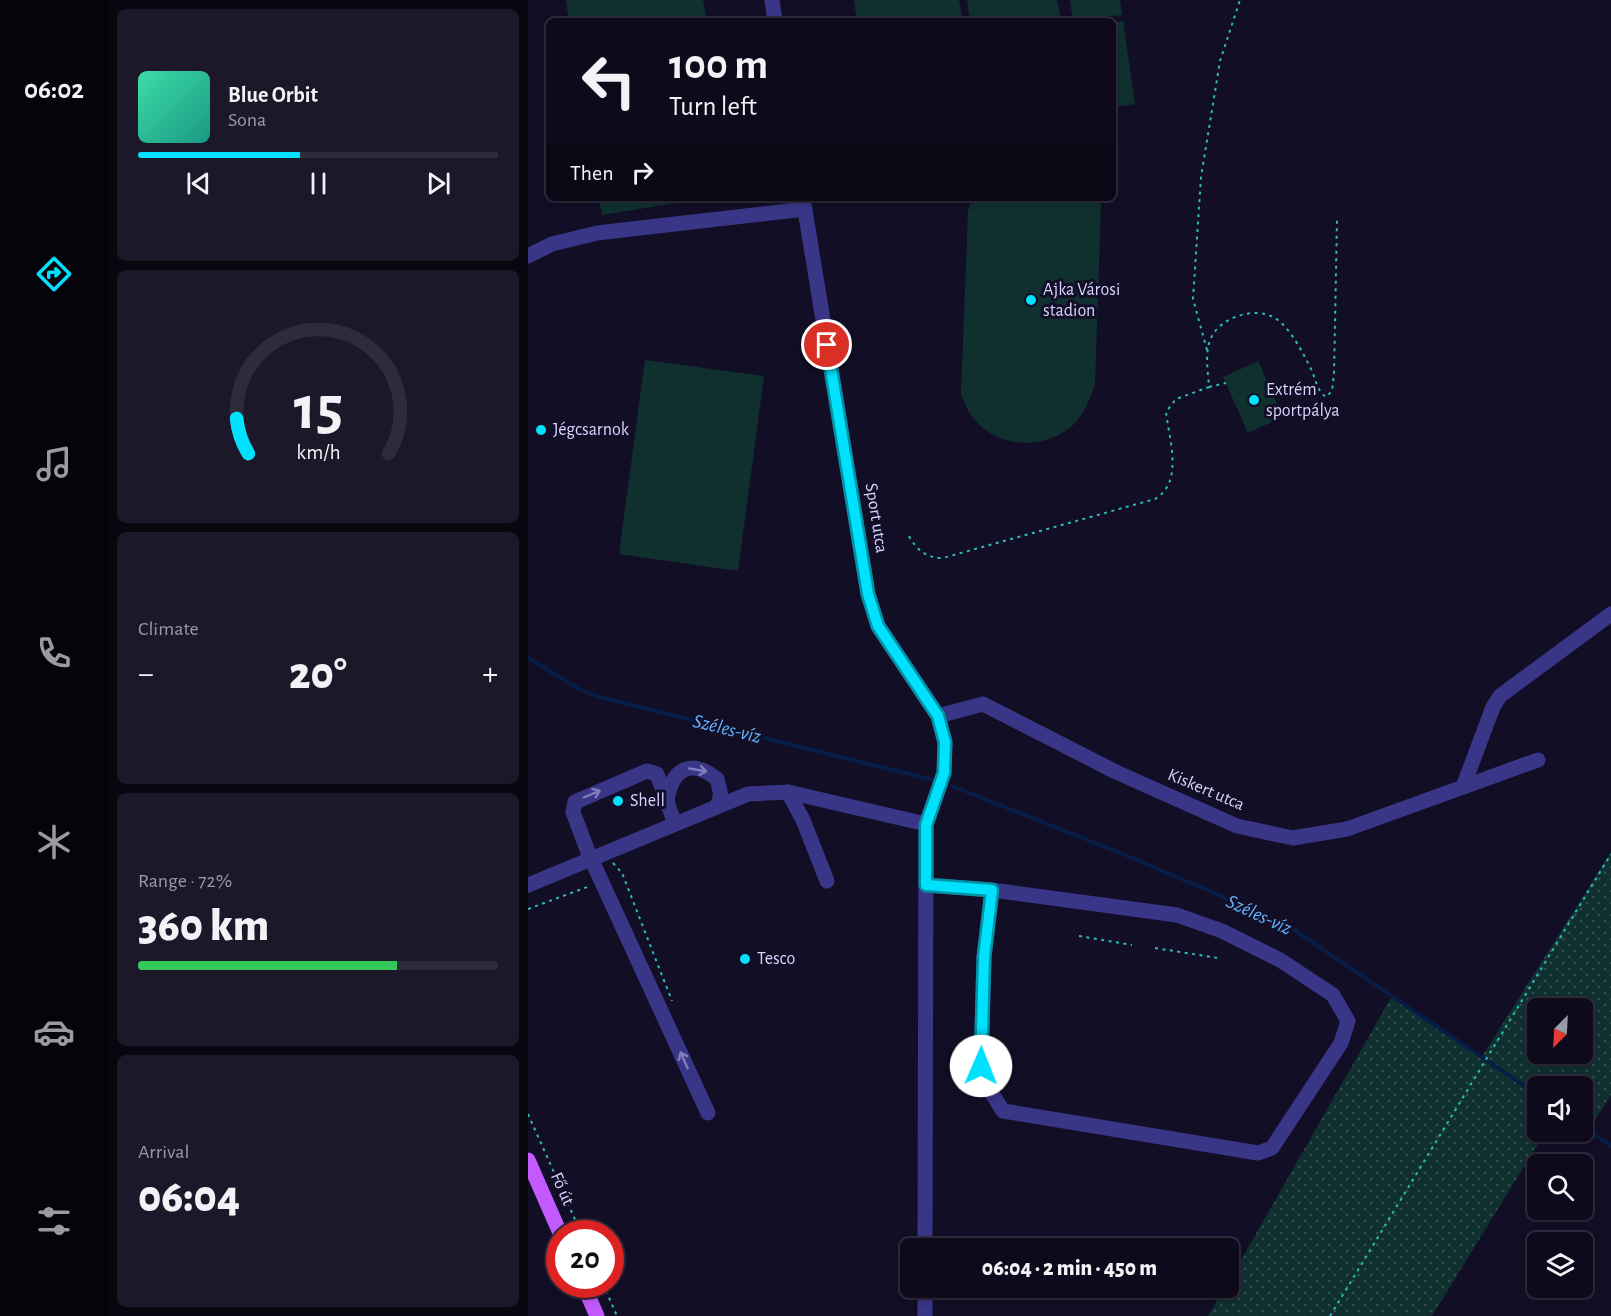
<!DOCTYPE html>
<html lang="en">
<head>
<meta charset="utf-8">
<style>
  :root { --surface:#0e0a1c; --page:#1c1829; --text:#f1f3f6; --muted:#9b9aa3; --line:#2e2b3b; --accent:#00e1fe }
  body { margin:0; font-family:"Alegreya Sans",sans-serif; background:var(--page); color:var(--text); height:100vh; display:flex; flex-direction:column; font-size:22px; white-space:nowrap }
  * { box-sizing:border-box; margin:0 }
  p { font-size:20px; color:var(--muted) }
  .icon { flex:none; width:33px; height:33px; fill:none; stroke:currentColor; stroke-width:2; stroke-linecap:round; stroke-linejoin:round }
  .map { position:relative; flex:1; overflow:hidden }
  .side { display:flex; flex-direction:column; gap:9px; padding:9px; background:#08060f; width:420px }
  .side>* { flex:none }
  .banner { position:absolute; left:18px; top:18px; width:570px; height:183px; border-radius:9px; box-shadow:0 3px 9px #0003,0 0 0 2px var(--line); background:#0e0a1c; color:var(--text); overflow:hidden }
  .needle { width:39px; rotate:204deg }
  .tools { position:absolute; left:999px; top:998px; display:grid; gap:12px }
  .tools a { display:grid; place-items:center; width:66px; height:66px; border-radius:9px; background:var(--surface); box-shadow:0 3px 9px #0003,0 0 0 2px var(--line); font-size:30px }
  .speed { position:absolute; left:18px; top:1220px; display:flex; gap:12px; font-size:30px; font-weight:700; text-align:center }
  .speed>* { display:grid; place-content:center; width:78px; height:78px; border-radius:50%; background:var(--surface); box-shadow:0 3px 9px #0003,0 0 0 2px var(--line); line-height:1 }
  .speed .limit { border:9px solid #d22; background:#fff; color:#111 }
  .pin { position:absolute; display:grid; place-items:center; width:51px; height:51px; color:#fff; margin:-26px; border:3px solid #fff; border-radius:50%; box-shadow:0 2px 6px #0007 }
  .me { position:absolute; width:66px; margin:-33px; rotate:1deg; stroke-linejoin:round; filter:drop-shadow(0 0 4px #0008) }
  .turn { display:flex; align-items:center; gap:21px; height:126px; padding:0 24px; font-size:27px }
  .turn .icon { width:78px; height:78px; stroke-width:2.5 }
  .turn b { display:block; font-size:42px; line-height:51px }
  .then { display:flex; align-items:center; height:57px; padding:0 24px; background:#0003; gap:12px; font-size:22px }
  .big { font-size:45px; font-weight:800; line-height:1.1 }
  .side .tile { flex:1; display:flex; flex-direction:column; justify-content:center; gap:9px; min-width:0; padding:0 21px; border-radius:9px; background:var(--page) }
  .side .dial { align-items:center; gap:0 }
  .dial svg { height:156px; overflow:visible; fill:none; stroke:var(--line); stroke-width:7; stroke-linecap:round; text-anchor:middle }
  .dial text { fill:var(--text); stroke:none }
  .song { display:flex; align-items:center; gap:18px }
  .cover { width:72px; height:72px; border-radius:9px; background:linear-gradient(135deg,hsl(160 70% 55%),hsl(170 70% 35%)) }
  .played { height:6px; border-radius:3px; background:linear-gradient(90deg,var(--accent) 45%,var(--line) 45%) }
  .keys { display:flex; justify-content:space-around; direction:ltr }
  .heat { display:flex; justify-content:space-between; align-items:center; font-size:33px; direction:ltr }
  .charge { height:9px; border-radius:4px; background:linear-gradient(90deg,#34c759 72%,var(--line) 0) }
  .trip { position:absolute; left:372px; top:1238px; width:339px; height:60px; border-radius:9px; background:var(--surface); box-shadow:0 3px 9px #0003,0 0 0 2px var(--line); font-weight:800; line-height:60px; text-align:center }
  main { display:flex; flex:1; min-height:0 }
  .tab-bar { display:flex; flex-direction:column; width:108px; justify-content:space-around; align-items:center; background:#06040b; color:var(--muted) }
  .tab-bar .icon { width:42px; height:42px }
  .tab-bar .selected { color:var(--accent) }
  .tab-bar b { font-size:27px; color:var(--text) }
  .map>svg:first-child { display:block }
</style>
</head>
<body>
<main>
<nav class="tab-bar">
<b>06:02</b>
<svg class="icon selected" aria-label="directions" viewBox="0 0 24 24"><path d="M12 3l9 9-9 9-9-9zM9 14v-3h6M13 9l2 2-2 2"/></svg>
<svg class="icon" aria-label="music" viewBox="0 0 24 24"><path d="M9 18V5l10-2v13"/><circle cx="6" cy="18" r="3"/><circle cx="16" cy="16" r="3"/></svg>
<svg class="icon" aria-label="phone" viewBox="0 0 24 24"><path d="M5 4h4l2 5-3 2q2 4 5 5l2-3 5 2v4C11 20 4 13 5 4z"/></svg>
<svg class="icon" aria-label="climate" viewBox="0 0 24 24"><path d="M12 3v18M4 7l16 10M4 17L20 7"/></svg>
<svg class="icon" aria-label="car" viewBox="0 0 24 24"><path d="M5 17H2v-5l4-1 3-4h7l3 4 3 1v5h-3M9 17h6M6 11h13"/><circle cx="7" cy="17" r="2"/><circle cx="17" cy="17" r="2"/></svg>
<svg class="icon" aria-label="filters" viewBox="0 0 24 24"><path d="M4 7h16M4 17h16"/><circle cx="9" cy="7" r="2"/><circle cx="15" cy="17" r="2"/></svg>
</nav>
<section class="side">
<div class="tile">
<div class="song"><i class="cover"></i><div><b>Blue Orbit</b><p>Sona</p></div></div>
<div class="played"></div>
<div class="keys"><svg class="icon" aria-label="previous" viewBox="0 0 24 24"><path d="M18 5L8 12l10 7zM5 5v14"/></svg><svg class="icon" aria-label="pause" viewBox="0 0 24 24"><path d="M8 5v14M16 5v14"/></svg><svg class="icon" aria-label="next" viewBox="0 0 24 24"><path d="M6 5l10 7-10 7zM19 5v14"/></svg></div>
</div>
<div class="tile dial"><svg viewBox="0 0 100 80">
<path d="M14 69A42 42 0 1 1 86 69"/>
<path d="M14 69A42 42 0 0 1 8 51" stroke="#00e1fe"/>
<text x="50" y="56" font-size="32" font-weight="700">15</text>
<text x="50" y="72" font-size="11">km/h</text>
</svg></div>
<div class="tile"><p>Climate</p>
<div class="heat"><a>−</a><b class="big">20°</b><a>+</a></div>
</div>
<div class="tile"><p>Range · 72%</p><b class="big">360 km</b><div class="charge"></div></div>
<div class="tile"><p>Arrival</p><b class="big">06:04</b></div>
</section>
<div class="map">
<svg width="1083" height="1316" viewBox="0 0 1083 1316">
  <defs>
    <pattern id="garden-dots" width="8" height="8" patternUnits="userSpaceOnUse" patternTransform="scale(1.5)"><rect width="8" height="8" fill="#103030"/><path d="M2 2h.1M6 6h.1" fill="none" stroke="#324d4f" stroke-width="1.8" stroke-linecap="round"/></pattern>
  </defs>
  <rect width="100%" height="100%" fill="#120e26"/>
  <path fill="url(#garden-dots)" fill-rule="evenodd" d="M1083,852v243l-21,33 -7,-5 -1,-37h-44v45h8l-114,185h-224l17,-29h3l1,-6 163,-285 89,62zM1010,1008h44v45h-44z"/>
  <g fill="#103030">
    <path d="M38,0h137l4,21h-138z"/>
    <path d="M326,0h105l4,21h-106z"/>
    <path d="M439,0h90l4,21h-91z"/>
    <path d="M542,0h50l2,15 -49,6z"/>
    <path d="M595,21l12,83 -22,3v-85z"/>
    <path d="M71,198h109l-106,17z"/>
    <path d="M443,198h128l2,6 -6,181c-5,14 -11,30 -22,40 -30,27 -79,23 -102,-10 -4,-6 -7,-14 -10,-21l7,-182z"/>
    <path d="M117,360l119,16 -26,195 -119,-17z"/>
    <path d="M730,361l25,56 -35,16 -25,-56z"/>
  </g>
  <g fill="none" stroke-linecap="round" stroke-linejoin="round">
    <g stroke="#071d45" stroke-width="4">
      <path d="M0,658l53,32 18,7 335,83"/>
      <path d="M424,786l173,69 159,68 254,172"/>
      <path d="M1054,1126l29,20"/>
    </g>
    <g stroke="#29bdb6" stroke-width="2" stroke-dasharray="3 4.5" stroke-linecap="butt">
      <path d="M679,350l-14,-51 8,-122 19,-116 20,-61"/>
      <path d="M681,387l17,-4"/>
      <path d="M381,536c8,14 17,22 34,22l212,-59c29,-17 14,-60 11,-87l10,-13 33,-12c-1,-16 -5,-37 3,-51 10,-19 42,-29 61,-19 16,8 30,36 38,52 5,10 5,21 15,28l6,-6 2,-17 3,-154"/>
      <path d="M85,863l9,10 50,128"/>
      <path d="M0,909l62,-23"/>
      <path d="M551,936l53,9"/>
      <path d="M627,948l63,10"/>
      <path d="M0,1114l53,119"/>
      <path d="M75,1284l14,32"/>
      <path d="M802,1316l281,-462"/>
    </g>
    <g stroke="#3a3687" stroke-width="15">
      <path d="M244,0l3,21"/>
      <path d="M275,198l65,396 10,32 60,90 7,27 -1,30 -18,51 -1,424"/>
      <path d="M0,256l24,-12 45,-11 208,-24"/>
      <path d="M410,716l45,-12 133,68 121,54 56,12 54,-9 191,-69"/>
      <path d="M935,787l30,-80 7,-11 111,-82"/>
      <path d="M260,792l15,28 24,61"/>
      <path d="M139,802c4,-32 23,-45 50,-23 3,11 6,18 -1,28"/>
      <path d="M147,824l-18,-50 -10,-3 -72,31 -2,10 15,40 120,261"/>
      <path d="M0,885l220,-91 40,-2 138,32"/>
      <path d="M398,885l66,5 185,25 45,16 58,29 53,35 15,26 -7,22 -69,105 -14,5 -255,-42 -17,-27 -5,-18 3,-109 8,-67"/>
      <path d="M397,1316v-29"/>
    </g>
    <g stroke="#c35aff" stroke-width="15">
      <path d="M0,1160l32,73"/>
      <path d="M55,1284l14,32"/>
    </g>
  </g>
  <defs><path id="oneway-shaft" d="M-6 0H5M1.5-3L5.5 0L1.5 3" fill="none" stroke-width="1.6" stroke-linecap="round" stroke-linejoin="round" transform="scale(1.5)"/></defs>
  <g stroke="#817dbd">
    <use href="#oneway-shaft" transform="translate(170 770) rotate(10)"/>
    <use href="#oneway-shaft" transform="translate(64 794) rotate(-23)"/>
    <use href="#oneway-shaft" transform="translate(156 1060) rotate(-114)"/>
  </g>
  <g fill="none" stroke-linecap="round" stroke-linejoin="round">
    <defs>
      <path id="route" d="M299,345l41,249 10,32 60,90 7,26 -1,31 -18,52v60l66,5 -8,67 -3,109"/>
    </defs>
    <use href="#route" stroke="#0092a5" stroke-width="15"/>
    <use href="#route" stroke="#00e1fe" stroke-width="10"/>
  </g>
  <g fill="#00e1fe" stroke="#120e26" stroke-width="2">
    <circle cx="503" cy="300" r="6"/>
    <circle cx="726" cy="400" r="6"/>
    <circle cx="13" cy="430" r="6"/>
    <circle cx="90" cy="801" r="6"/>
    <circle cx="217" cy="959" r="6"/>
  </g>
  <g text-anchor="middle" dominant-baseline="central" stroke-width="6" stroke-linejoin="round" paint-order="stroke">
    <g font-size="18" fill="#d8d3ff" stroke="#120e26" text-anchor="start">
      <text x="515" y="290">Ajka Városi<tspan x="515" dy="21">stadion</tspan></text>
      <text x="738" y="390">Extrém<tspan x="738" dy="21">sportpálya</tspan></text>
      <text x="25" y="430">Jégcsarnok</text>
      <text x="102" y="801">Shell</text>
      <text x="229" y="959">Tesco</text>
    </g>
    <g font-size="18" fill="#d8d3ff" stroke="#120e26">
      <text transform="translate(348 518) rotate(81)">Sport utca</text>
      <text transform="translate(678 790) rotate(23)">Kiskert utca</text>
      <text transform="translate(34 1189) rotate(66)">Fő út</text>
    </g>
    <g font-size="20" font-style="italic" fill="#61b4ff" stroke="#120e26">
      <text transform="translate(199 729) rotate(14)">Széles-víz</text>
      <text transform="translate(731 915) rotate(25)">Széles-víz</text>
    </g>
  </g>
</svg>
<div class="tools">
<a><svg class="needle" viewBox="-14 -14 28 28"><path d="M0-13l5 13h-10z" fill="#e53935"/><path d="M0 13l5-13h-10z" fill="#9b9aa3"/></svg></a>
<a><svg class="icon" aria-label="sound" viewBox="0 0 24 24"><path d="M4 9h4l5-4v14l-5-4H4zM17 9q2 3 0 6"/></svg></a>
<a><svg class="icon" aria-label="search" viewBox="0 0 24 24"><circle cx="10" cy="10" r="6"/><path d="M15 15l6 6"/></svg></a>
<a><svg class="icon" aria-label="layers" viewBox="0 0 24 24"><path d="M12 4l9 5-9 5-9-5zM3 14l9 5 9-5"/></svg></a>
</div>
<div class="speed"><div class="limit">20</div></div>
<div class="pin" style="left:299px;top:345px;background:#d93025"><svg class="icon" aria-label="arrive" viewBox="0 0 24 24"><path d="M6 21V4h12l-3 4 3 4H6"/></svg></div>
<svg class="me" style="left:453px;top:1066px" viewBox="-20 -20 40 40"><circle r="19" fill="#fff"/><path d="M0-13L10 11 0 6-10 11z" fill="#00e1fe"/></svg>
<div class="trip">06:04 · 2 min · 450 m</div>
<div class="banner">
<div class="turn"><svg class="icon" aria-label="left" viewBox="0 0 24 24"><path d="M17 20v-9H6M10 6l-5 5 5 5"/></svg><div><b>100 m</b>Turn left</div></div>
<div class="then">Then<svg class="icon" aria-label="right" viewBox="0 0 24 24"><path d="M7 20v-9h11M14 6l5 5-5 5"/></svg></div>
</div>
</div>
</main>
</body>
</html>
